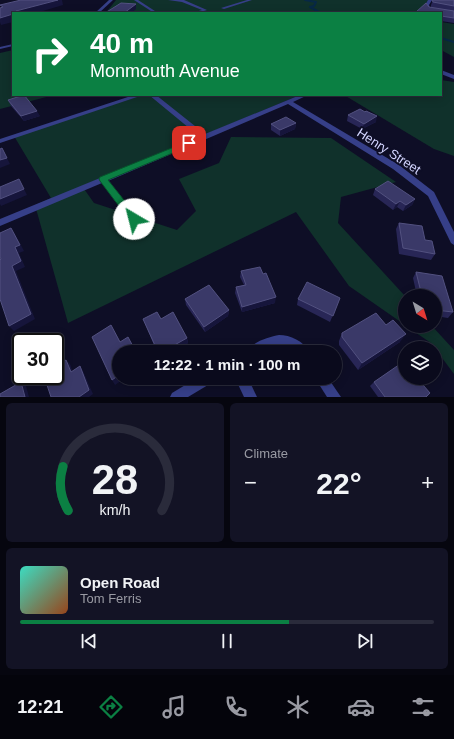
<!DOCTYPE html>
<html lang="en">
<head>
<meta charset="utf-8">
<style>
  :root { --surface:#0a0a1c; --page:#131325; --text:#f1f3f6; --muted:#999aa3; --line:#2a2b3b; --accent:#0b8043 }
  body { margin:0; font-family:Helvetica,sans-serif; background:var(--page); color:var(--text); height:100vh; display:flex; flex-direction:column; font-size:15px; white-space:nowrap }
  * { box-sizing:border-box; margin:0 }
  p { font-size:13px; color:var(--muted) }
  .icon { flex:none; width:22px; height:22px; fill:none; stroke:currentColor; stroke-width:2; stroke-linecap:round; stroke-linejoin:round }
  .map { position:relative; height:397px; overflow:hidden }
  .panel { display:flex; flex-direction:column; gap:6px; padding:6px; background:#06060f; flex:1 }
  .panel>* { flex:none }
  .top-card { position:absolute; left:12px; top:12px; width:430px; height:84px; border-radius:0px; box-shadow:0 2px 10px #0003,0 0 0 1px var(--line); background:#0b8043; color:#fff; overflow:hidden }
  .needle { width:26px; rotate:142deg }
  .controls { position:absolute; left:398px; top:289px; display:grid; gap:8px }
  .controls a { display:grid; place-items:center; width:44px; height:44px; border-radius:50%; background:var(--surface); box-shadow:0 2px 10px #0003,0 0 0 1px var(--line); font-size:20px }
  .speed { position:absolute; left:12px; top:333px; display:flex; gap:8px; font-size:20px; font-weight:700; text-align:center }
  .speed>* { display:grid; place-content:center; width:52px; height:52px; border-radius:50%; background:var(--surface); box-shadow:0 2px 10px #0003,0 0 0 1px var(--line); line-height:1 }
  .speed .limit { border:2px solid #111; border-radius:6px; background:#fff; color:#111 }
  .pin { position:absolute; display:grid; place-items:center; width:34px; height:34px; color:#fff; margin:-17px; border-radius:8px; box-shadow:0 2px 6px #0006 }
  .me { position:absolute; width:44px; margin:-22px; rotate:323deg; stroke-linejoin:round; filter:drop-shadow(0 0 3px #0008) }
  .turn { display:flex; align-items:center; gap:14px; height:84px; padding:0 12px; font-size:18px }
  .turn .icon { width:52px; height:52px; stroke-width:2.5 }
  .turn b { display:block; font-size:28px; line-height:34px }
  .big { font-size:30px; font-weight:700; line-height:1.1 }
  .panel .card { flex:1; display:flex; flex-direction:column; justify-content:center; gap:6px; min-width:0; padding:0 14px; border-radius:6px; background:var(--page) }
  .panel .dial { align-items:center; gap:0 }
  .dial svg { height:104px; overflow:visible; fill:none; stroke:var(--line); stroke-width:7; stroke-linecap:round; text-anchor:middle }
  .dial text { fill:var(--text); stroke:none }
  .song { display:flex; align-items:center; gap:12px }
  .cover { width:48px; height:48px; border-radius:6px; background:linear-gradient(135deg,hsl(170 70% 55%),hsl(20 70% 35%)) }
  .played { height:4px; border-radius:2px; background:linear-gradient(90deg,var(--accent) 65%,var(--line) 65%) }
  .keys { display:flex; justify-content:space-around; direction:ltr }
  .heat { display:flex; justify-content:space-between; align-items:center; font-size:22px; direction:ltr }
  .panel .tiles { flex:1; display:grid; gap:6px; grid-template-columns:1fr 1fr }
  .card:last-child { grid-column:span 2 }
  .trip { position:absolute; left:112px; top:345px; width:230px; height:40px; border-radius:20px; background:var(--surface); box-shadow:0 2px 10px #0003,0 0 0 1px var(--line); font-weight:700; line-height:40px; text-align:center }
  .tab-bar { display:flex; height:64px; justify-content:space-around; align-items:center; background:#04040b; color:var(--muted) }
  .tab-bar .icon { width:28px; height:28px }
  .tab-bar .selected { color:var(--accent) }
  .tab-bar b { font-size:18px; color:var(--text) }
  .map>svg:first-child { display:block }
</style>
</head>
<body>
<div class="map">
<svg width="454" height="397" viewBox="0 0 454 397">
  <rect width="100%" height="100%" fill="#0e0e26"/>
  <g fill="#10312b">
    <path d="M116,0h313l-13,13h-312l4,-3z"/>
    <path d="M441,22l13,2v33l-13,-7z"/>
    <path d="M13,50v45h41l-54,14v-56z"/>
    <path d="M441,80l13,2v74l-20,-7 -90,-54h97z"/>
    <path d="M126,95h174l-218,91 12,17 83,27 19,-19 -17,-32 40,-16 12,-26 100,1 65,44 -55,15 -3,26 67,73v29l-56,-39 -53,-74 -228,111 -33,-118 16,-7 -37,-62 115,-39z"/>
    <path d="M406,326h26l22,24v24l-23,-31z"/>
  </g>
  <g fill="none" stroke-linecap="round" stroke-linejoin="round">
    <g stroke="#072846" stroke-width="2">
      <path d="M305,0l11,2 -2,4 -4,1 11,6"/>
      <path d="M441,38l13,4"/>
    </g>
    <g fill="#363f88" fill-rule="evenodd">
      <path d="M134,0h4l20,13h-4z"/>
      <path d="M168,0h16l23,10 -9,3h-6l10,-3 -20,-8z"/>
      <path d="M247,0h5l-28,9 -3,-1z"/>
    </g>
    <g fill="#363f88" fill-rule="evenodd">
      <path d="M428,0h4l-3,5 1,3 24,5v2l-26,-5 -3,-5z"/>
      <path d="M441,70l13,5v4l-13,-5z"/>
      <path d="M134,95h9l-143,48v-4z"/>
      <path d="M149,95h7l49,39 95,-39h8l-15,7 106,63 35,27 20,40v13l-3,-2 -23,-47 -35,-27 -105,-65 -180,77 29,36 1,2 -1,2h-6l-29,-38 -102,43v-7l200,-82z"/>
      <path d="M279,335c11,0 25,6 30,17h-14l-7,-5 -9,-1 -15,6h-17c4,-10 22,-15 32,-17z"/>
      <path d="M197,378h18l-2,4 -25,15h-18l2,-4z"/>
      <path d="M235,378h13l9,19h-13z"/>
      <path d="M315,378h13l13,19h-14z"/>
    </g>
    <g fill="#363f88" fill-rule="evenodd">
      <path d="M109,0h4l-14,13h-4z"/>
      <path d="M13,44v2l-13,3v-2z"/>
    </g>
  </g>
  <g fill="#282656">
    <path d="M433,0h21v23l-13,-2v-8h-26l1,-1 13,-5h2v-2z"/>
    <path d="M8,100l32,16 -16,5 -13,-15z"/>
    <path d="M348,115l28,7 -14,7 -15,-8z"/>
    <path d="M296,123l-1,6 -15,7 -9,-6v-6z"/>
    <path d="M375,189l40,10 -3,6 -9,6 -6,-4 -4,3 -20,-15z"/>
    <path d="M399,223l26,17 10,14 -4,6 -32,-6 -3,-25z"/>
    <path d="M241,271l34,32 -33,9 -7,-19 1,-6 8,-2 -4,-8z"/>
    <path d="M416,272l37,40 -5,6 -13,-2v-20h-18l-4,-18z"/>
    <path d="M340,298l-10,24 -33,-17 1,-6z"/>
    <path d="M185,299l44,11 -1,6 -23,16 -19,-27z"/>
    <path d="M143,319h18l26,19 1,5 -15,9h-16z"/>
    <path d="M342,333l58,9 -42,28 -19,-25v-4z"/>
    <path d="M374,382l52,15h-48l-8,-11z"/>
  </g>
  <g fill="#16153b">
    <path d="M58,0h4l1,5 -27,8h-19l-1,-2z"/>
    <path d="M136,4v5l-5,4h-7z"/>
    <path d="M13,14v8l-12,3 -1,-3v-4z"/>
    <path d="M37,111l3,5 -16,5 -3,-5z"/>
    <path d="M377,116l-1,6 -14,7 2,-5z"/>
    <path d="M296,123l-1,6 -15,7v-6z"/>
    <path d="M2,148l8,16 -10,4v-8z"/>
    <path d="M19,179l8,16 -26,11 -1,-2v-5z"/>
    <path d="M415,199l-3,6 -9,6 3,-6z"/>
    <path d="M400,201l-3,6 -4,3 3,-6z"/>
    <path d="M11,228l4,6 9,17 -5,2 6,14 -9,4 19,48 -21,12 -5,-5 3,-60 3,-19z"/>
    <path d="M276,297l-1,6 -33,9v-5z"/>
    <path d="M229,310l-1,6 -23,16 -1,-5z"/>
    <path d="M406,334l-6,8 -42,28 4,-7z"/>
    <path d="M187,338l1,5 -15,9h-11z"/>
    <path d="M66,360l4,4 4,12 -3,-4z"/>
    <path d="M80,366l3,5 10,23 -4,3h-10z"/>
    <path d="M119,375v3h6l-10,7 -3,-5z"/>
    <path d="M21,382l5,4 3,11h-4z"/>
  </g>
  <g fill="#3a3968" stroke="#525180">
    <path d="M21,0h37l-42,11 3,1 -6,1v1l-13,4v-10l3,-1 -3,-2z"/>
    <path d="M432,0h22v6l-21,-4z"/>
    <path d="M121,3l15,1 -12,9h-19z"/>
    <path d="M426,3l3,4 25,4v7l-13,-2v-3h-20l-5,-1z"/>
    <path d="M24,95l13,16 -16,5 -13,-16z"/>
    <path d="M360,109l5,3 1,-1 11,5 -13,8 -16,-9z"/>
    <path d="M286,117l10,6 -16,7 -9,-6z"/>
    <path d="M2,148l5,10 -7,2v-11z"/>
    <path d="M19,179l5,10 -24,10v-12z"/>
    <path d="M388,181l27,18 -9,6 -6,-4 -4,3 -21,-15z"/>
    <path d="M399,223l23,3 3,14 7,1 3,13 -32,-6z"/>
    <path d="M11,228l9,17 -5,2 6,14 -9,5 19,48 -22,12 -9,-27v-39l1,-1 -1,-2v-24z"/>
    <path d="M260,267l3,7 3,-1 10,24 -34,10 -6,-20 10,-2 -5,-14z"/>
    <path d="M416,272l26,4 11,36 -18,-2v-14h-13z"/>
    <path d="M307,282l33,16 -7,18 -35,-17z"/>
    <path d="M209,285l20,25 -25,17 -19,-28z"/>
    <path d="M157,312l4,7 12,-7 14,26 -25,14h-4l-15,-33z"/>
    <path d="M376,313l10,12 7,-5 13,14 -44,29 -20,-26v-4z"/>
    <path d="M111,325l9,17 8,-5 8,15h-17v23l-7,5 -20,-43z"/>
    <path d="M66,360l5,12 9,-6 9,24 -10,7h-28l-7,-21h11v-10z"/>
    <path d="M403,362l2,2v14h12l13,15 -4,4h-41l-11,-15z"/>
    <path d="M21,382l4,15h-25v-3z"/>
  </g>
  <path fill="#0b8043" stroke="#07532c" d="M189,141l4,2 -1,2 -84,35 31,39 -5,4 -3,-1 -31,-41 -1,-2 1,-2z"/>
  <g text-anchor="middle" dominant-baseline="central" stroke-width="4" stroke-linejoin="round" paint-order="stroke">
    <g font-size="13" fill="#d3d5ff" stroke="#0e0e26">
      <text transform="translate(389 151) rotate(33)">Henry Street</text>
    </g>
  </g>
</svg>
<div class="controls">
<a><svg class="needle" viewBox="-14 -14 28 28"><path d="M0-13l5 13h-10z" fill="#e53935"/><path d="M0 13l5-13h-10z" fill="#999aa3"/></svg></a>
<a><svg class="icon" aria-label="layers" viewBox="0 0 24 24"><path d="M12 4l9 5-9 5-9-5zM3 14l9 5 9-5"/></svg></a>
</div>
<div class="speed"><div class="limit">30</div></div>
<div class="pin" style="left:189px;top:143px;background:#d93025"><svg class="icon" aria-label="arrive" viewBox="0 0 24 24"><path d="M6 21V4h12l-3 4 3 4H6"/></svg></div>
<svg class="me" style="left:134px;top:219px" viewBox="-20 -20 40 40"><circle r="19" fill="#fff"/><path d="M0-13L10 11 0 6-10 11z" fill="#0b8043"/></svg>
<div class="trip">12:22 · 1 min · 100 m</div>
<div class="top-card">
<div class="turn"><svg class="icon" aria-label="right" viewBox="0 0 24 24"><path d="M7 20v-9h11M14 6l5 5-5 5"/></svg><div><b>40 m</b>Monmouth Avenue</div></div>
</div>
</div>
<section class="panel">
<div class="tiles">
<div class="card dial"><svg viewBox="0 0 100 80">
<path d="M14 69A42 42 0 1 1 86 69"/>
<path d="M14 69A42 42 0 0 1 10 35" stroke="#0b8043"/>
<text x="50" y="56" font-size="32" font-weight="700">28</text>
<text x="50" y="72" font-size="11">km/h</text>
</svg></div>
<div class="card"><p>Climate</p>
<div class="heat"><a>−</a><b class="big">22°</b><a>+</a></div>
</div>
<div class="card">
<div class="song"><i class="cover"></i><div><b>Open Road</b><p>Tom Ferris</p></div></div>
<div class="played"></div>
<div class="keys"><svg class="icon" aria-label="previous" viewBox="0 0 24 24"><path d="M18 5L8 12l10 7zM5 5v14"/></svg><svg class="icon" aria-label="pause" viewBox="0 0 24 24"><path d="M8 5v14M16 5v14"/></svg><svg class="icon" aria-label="next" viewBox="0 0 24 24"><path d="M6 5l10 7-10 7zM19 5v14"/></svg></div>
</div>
</div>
</section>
<nav class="tab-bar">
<b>12:21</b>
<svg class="icon selected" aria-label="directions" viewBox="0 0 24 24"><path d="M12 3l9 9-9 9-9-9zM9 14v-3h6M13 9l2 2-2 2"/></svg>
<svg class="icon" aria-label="music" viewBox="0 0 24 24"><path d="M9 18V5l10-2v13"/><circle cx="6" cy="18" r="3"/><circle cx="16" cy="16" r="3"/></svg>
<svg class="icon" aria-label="phone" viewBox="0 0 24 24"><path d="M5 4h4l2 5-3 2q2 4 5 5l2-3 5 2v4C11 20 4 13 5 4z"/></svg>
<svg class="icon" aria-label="climate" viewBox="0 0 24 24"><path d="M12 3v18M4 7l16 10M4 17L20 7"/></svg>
<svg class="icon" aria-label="car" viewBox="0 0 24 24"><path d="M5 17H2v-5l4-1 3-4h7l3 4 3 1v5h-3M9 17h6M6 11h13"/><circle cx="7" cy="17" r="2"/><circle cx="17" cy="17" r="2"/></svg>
<svg class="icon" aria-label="filters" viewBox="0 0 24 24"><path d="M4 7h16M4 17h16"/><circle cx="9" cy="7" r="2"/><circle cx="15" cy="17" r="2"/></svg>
</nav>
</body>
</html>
